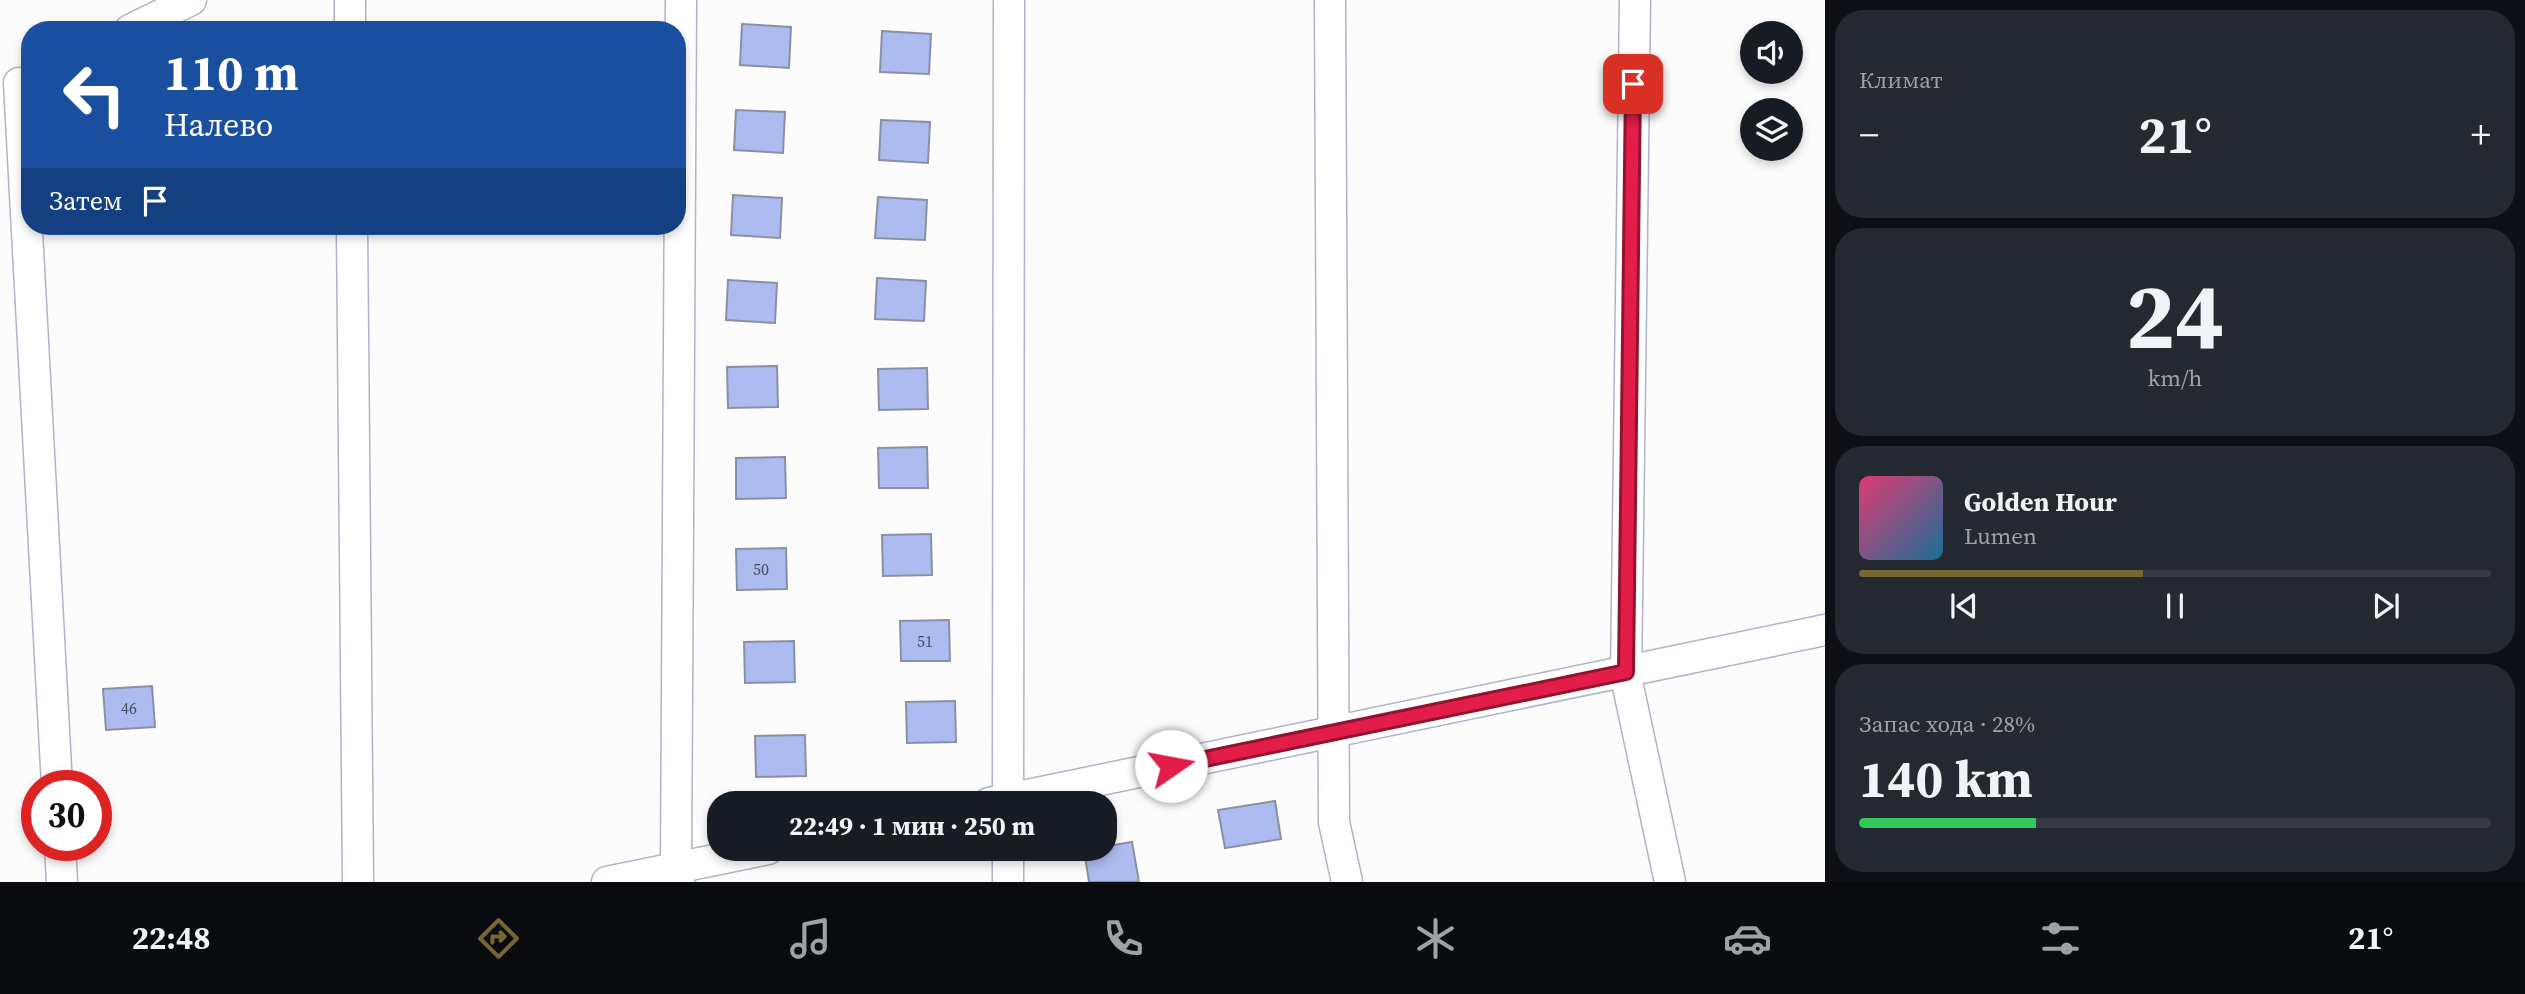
<!DOCTYPE html>
<html lang="ru">
<head>
<meta charset="utf-8">
<style>
  :root { --surface:#171b24; --page:#242831; --text:#f1f3f6; --muted:#9ea1a6; --line:#363941; --accent:#766634 }
  body { margin:0; font-family:"Source Serif 4",serif; background:var(--page); color:var(--text); height:100vh; display:flex; flex-direction:column; font-size:26px; white-space:nowrap }
  * { box-sizing:border-box; margin:0 }
  p { font-size:23px; color:var(--muted) }
  .icon { flex:none; width:38px; height:38px; fill:none; stroke:currentColor; stroke-width:2; stroke-linecap:round; stroke-linejoin:round }
  .map { position:relative; flex:1; overflow:hidden }
  .panel { display:flex; flex-direction:column; gap:10px; padding:10px; background:#0d0f14; width:700px }
  .panel>* { flex:none }
  .guide { position:absolute; left:21px; top:21px; width:665px; height:214px; border-radius:28px; box-shadow:0 4px 10px #0003; background:#1a4fa0; color:#fff; overflow:hidden }
  .tools { position:absolute; left:1740px; top:21px; display:grid; gap:14px }
  .tools a { display:grid; place-items:center; width:63px; height:63px; border-radius:50%; background:var(--surface); box-shadow:0 4px 10px #0003; font-size:35px }
  .speed { position:absolute; left:21px; top:770px; display:flex; gap:14px; font-size:35px; font-weight:700; text-align:center }
  .speed>* { display:grid; place-content:center; width:91px; height:91px; border-radius:50%; background:var(--surface); box-shadow:0 4px 10px #0003; line-height:1 }
  .speed .limit { border:10px solid #d22; background:#fff; color:#111 }
  .pin { position:absolute; display:grid; place-items:center; width:60px; height:60px; color:#fff; margin:-30px; border-radius:14px; box-shadow:0 4px 10px #0006 }
  .me { position:absolute; width:77px; margin:-38px; rotate:78deg; stroke-linejoin:round; filter:drop-shadow(0 0 5px #0008) }
  .turn { display:flex; align-items:center; gap:24px; height:147px; padding:0 28px; font-size:32px }
  .turn .icon { width:91px; height:91px; stroke-width:2.5 }
  .turn b { display:block; font-size:49px; line-height:60px }
  .then { display:flex; align-items:center; height:66px; padding:0 28px; background:#0003; gap:14px; font-size:26px }
  .big { font-size:52px; font-weight:700; line-height:1.1 }
  .panel .card { flex:1; display:flex; flex-direction:column; justify-content:center; gap:10px; min-width:0; padding:0 24px; border-radius:28px; background:var(--page) }
  .panel .dial { align-items:center; gap:0 }
  .dial b { font-size:91px; line-height:1 }
  .song { display:flex; align-items:center; gap:21px }
  .cover { width:84px; height:84px; border-radius:10px; background:linear-gradient(135deg,hsl(340 70% 55%),hsl(200 70% 35%)) }
  .played { height:7px; border-radius:4px; background:linear-gradient(90deg,var(--accent) 45%,var(--line) 45%) }
  .keys { display:flex; justify-content:space-around; direction:ltr }
  .heat { display:flex; justify-content:space-between; align-items:center; font-size:38px; direction:ltr }
  .charge { height:10px; border-radius:5px; background:linear-gradient(90deg,#34c759 28%,var(--line) 0) }
  .trip { position:absolute; left:707px; top:791px; width:410px; height:70px; border-radius:28px; background:var(--surface); box-shadow:0 4px 10px #0003; font-weight:700; line-height:70px; text-align:center }
  .tabs { display:flex; height:112px; justify-content:space-around; align-items:center; background:#090b0e; color:var(--muted) }
  .tabs .icon { width:49px; height:49px }
  .tabs .active { color:var(--accent) }
  .tabs b { font-size:32px; color:var(--text) }
  main { display:flex; flex:1; min-height:0 }
  .map>svg:first-child { display:block }
</style>
</head>
<body>
<main>
<div class="map">
<svg width="1825" height="882" viewBox="0 0 1825 882">
  <rect width="100%" height="100%" fill="#fcfcfc"/>
  <g fill="#adbcf0" stroke="#8a90a3" stroke-width="2">
    <path d="M742,24l49,3 -2,41 -49,-3z"/>
    <path d="M882,31l49,3 -2,40 -49,-2z"/>
    <path d="M736,110l49,2 -2,41 -49,-3z"/>
    <path d="M881,120l49,2 -2,41 -49,-3z"/>
    <path d="M733,195l49,3 -2,40 -49,-3z"/>
    <path d="M878,197l49,3 -2,40 -50,-2z"/>
    <path d="M877,278l49,3 -2,40 -49,-2z"/>
    <path d="M728,280l49,3 -2,40 -49,-3z"/>
    <path d="M777,366l1,41 -50,1 -1,-41z"/>
    <path d="M927,368l1,41 -49,1 -1,-41z"/>
    <path d="M927,447l1,41h-49l-1,-40z"/>
    <path d="M785,457l1,41 -50,1v-41z"/>
    <path d="M931,534l1,41 -49,1 -1,-41z"/>
    <path d="M786,548l1,41 -50,1 -1,-41z"/>
    <path d="M949,620l1,41h-49l-1,-40z"/>
    <path d="M794,641l1,41 -50,1 -1,-41z"/>
    <path d="M152,686l3,41 -49,3 -3,-41z"/>
    <path d="M955,701l1,41 -49,1 -1,-41z"/>
    <path d="M805,735l1,41 -50,1 -1,-41z"/>
    <path d="M1275,801l6,38 -56,9 -7,-38z"/>
    <path d="M1132,842l7,40h-50l-5,-32z"/>
  </g>
  <g fill="none" stroke-linecap="round" stroke-linejoin="round">
    <defs>
      <g id="street">
        <path d="M350,0v30"/>
        <path d="M1330,0l4,822 13,60"/>
        <path d="M1635,0l-9,677 44,205"/>
        <path d="M130,30l61,-30"/>
        <path d="M19,83l38,703"/>
        <path d="M352,226l6,656"/>
        <path d="M989,803l836,-173"/>
        <path d="M1008,803l1,-803"/>
        <path d="M60,845l2,37"/>
        <path d="M607,882l161,-33"/>
        <path d="M679,882l-3,-14 5,-868"/>
        <path d="M1008,882v-33"/>
      </g>
    </defs>
    <use href="#street" stroke="#aeb4c8" stroke-width="33"/>
    <use href="#street" stroke="#fff" stroke-width="30"/>
  </g>
  <g fill="none" stroke-linecap="round" stroke-linejoin="round">
    <defs>
      <path id="route" d="M1171,766l455,-94 7,-588"/>
    </defs>
    <use href="#route" stroke="#92132f" stroke-width="18"/>
    <use href="#route" stroke="#e11d48" stroke-width="12"/>
  </g>
  <g text-anchor="middle" dominant-baseline="central" stroke-width="7" stroke-linejoin="round" paint-order="stroke">
    <g font-size="16" fill="#484d60">
      <text x="761" y="569">50</text>
      <text x="925" y="641">51</text>
      <text x="129" y="708">46</text>
    </g>
  </g>
</svg>
<div class="tools">
<a><svg class="icon" aria-label="sound" viewBox="0 0 24 24"><path d="M4 9h4l5-4v14l-5-4H4zM17 9q2 3 0 6"/></svg></a>
<a><svg class="icon" aria-label="layers" viewBox="0 0 24 24"><path d="M12 4l9 5-9 5-9-5zM3 14l9 5 9-5"/></svg></a>
</div>
<div class="speed"><div class="limit">30</div></div>
<div class="pin" style="left:1633px;top:84px;background:#d93025"><svg class="icon" aria-label="arrive" viewBox="0 0 24 24"><path d="M6 21V4h12l-3 4 3 4H6"/></svg></div>
<svg class="me" style="left:1171px;top:766px" viewBox="-20 -20 40 40"><circle r="19" fill="#fff"/><path d="M0-13L10 11 0 6-10 11z" fill="#e11d48"/></svg>
<div class="trip">22:49 · 1 мин · 250 m</div>
<div class="guide">
<div class="turn"><svg class="icon" aria-label="left" viewBox="0 0 24 24"><path d="M17 20v-9H6M10 6l-5 5 5 5"/></svg><div><b>110 m</b>Налево</div></div>
<div class="then">Затем<svg class="icon" aria-label="arrive" viewBox="0 0 24 24"><path d="M6 21V4h12l-3 4 3 4H6"/></svg></div>
</div>
</div>
<section class="panel">
<div class="card"><p>Климат</p>
<div class="heat"><a>−</a><b class="big">21°</b><a>+</a></div>
</div>
<div class="card dial"><b>24</b><p>km/h</p></div>
<div class="card">
<div class="song"><i class="cover"></i><div><b>Golden Hour</b><p>Lumen</p></div></div>
<div class="played"></div>
<div class="keys"><svg class="icon" aria-label="previous" viewBox="0 0 24 24"><path d="M18 5L8 12l10 7zM5 5v14"/></svg><svg class="icon" aria-label="pause" viewBox="0 0 24 24"><path d="M8 5v14M16 5v14"/></svg><svg class="icon" aria-label="next" viewBox="0 0 24 24"><path d="M6 5l10 7-10 7zM19 5v14"/></svg></div>
</div>
<div class="card"><p>Запас хода · 28%</p><b class="big">140 km</b><div class="charge"></div></div>
</section>
</main>
<nav class="tabs">
<b>22:48</b>
<svg class="icon active" aria-label="directions" viewBox="0 0 24 24"><path d="M12 3l9 9-9 9-9-9zM9 14v-3h6M13 9l2 2-2 2"/></svg>
<svg class="icon" aria-label="music" viewBox="0 0 24 24"><path d="M9 18V5l10-2v13"/><circle cx="6" cy="18" r="3"/><circle cx="16" cy="16" r="3"/></svg>
<svg class="icon" aria-label="phone" viewBox="0 0 24 24"><path d="M5 4h4l2 5-3 2q2 4 5 5l2-3 5 2v4C11 20 4 13 5 4z"/></svg>
<svg class="icon" aria-label="climate" viewBox="0 0 24 24"><path d="M12 3v18M4 7l16 10M4 17L20 7"/></svg>
<svg class="icon" aria-label="car" viewBox="0 0 24 24"><path d="M5 17H2v-5l4-1 3-4h7l3 4 3 1v5h-3M9 17h6M6 11h13"/><circle cx="7" cy="17" r="2"/><circle cx="17" cy="17" r="2"/></svg>
<svg class="icon" aria-label="filters" viewBox="0 0 24 24"><path d="M4 7h16M4 17h16"/><circle cx="9" cy="7" r="2"/><circle cx="15" cy="17" r="2"/></svg>
<b>21°</b>
</nav>
</body>
</html>
